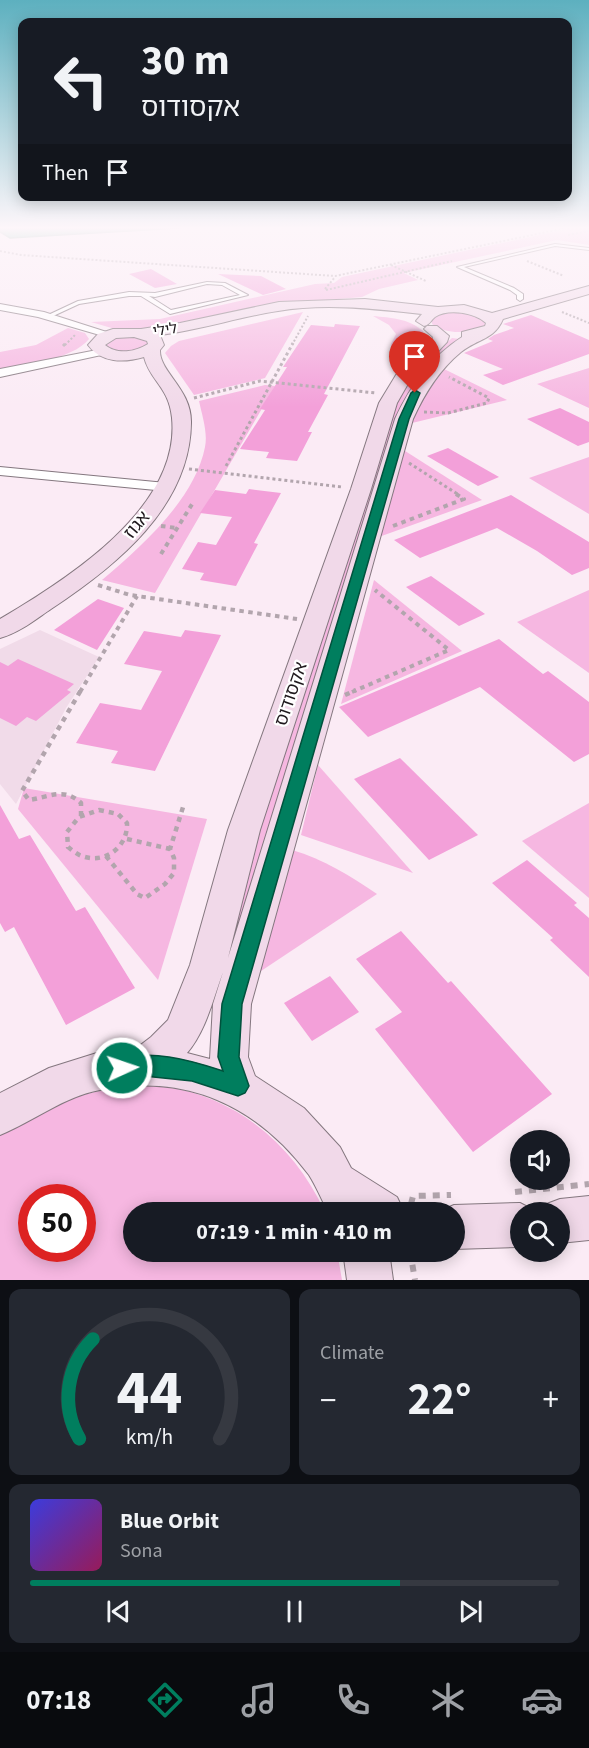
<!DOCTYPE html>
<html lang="en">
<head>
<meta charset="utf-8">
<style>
  :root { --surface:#171b24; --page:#242831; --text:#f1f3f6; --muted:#9ea1a6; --line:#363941; --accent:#007e5e }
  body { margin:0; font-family:"Source Sans 3","Noto Sans Hebrew",sans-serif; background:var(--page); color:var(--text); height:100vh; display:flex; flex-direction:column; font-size:22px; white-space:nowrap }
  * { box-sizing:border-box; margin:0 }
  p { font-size:20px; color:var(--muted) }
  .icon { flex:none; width:33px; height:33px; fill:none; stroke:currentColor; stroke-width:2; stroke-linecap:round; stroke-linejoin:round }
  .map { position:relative; height:1280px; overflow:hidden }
  .panel { display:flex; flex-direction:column; gap:9px; padding:9px; background:#0d0f14; flex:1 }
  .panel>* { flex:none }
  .banner { position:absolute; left:18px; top:18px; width:554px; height:183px; border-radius:12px; box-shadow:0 3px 15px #0003; background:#171b24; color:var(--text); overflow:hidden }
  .controls { position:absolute; left:510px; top:1130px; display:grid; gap:12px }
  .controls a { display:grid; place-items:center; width:60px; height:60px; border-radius:50%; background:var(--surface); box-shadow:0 3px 15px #0003; font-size:30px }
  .speed { position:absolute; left:18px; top:1184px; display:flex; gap:12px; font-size:30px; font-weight:700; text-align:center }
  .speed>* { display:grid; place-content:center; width:78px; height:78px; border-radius:50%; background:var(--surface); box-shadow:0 3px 15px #0003; line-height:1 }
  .speed .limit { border:9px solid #d22; background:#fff; color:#111 }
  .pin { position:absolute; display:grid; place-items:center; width:51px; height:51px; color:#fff; margin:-62px -26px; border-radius:50% 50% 50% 0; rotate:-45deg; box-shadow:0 0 6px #0007 }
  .pin .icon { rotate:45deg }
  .me { position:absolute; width:66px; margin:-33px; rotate:87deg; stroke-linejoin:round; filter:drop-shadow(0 0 4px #0008) }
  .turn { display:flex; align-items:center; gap:21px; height:126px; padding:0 24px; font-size:27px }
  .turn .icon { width:78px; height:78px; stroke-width:2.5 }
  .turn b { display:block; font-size:42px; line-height:51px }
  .then { display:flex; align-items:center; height:57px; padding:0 24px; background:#0003; gap:12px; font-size:22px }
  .big { font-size:45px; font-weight:700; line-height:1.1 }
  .panel .tile { flex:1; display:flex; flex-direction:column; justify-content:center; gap:9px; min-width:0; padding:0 21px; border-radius:12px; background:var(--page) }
  .panel .dial { align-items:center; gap:0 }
  .dial svg { height:156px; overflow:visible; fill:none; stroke:var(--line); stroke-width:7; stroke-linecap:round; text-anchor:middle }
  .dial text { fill:var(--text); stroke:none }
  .song { display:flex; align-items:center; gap:18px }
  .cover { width:72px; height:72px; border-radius:9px; background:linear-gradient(135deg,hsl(240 70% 55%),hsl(330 70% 35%)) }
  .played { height:6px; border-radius:3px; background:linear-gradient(90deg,var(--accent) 70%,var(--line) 70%) }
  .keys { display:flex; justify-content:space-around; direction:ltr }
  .heat { display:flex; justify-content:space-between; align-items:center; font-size:33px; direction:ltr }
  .panel .tiles { flex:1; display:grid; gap:9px; grid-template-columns:1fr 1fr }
  .tile:last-child { grid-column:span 2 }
  .trip { position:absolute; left:123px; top:1202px; width:342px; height:60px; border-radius:30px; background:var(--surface); box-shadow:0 3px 15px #0003; font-weight:700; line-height:60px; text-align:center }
  .tab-bar { display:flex; height:96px; justify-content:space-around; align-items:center; background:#090b0e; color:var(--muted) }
  .tab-bar .icon { width:42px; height:42px }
  .tab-bar .current { color:var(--accent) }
  .tab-bar b { font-size:27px; color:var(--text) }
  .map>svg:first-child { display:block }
</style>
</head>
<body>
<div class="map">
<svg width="589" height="1280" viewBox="0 0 589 1280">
  <rect width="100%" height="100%" fill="#fbebf5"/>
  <path fill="#f1dbe9" d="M40,630l59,27 -33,51 -50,96 -16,-20v-135z"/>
  <g fill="#f6b7e1" fill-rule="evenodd">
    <path d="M572,228h17v17l-32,-5 -153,33 14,7 -39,9 -17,8 -95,8 -107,23 -45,1 -24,-7 69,-3 155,-35 19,-1 8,-6z"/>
    <path d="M449,311l20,1 19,10 -2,6c-19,4 -37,8 -54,-4v-7z"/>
    <path d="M303,312l-38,66 -71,17 -29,-42 6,-7 8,-5z"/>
    <path d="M373,316c18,2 35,2 50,15v12l-14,11 -18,-4v-6l5,-10 -7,-9z"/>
    <path d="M68,328l17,5 4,6c-17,21 -64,25 -89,31v-18l36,-7z"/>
    <path d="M132,334l20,8 -20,11 -25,-2 -5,-9 4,-3z"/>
    <path d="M452,338l8,1 -41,43 -192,596 -12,-1 163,-541 31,-55 18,-21z"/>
    <path d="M442,368l65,32 -95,23 7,-27z"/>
    <path d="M589,368v40l-52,-24z"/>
    <path d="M265,385l10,1 -120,207 -53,-13c39,-33 93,-81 103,-133 3,-14 -3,-32 -6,-46z"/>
    <path d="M402,449l80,51 -106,38z"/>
    <path d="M589,457v57l-60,-36z"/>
    <path d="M374,580l88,71 -121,53z"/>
    <path d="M589,590v83l-72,-51z"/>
    <path d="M318,765l95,108 -112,-38z"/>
    <path d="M24,788l183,31 -49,161 -140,-171z"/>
    <path d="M589,803v95l-67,-57z"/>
    <path d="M292,850c32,9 58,26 85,44l-122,81z"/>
    <path d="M127,1086c13,0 28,-1 41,1 72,12 127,60 157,125h-191v39h203l5,29h-342v-145c36,-30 82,-42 127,-49zM32,1197h50v51h-50z"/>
  </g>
  <path fill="#2ca982" stroke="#287e64" stroke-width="1.5" d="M0,228h179l-169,10 -10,-6z"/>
  <g fill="#f3a0d9">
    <path d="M151,269l26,15 -22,4 -26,-14z"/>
    <path d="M218,274l43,2 25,13 -23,6z"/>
    <path d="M531,315l58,25v14l-86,31 -20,-10 20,-6 -39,-16 29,-12 -5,-2 6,-4 20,-7 -11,-4z"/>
    <path d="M335,324l25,2 -36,68 4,1 -20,37h4l-15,29 -31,-3 3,-6 -29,-3 25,-39 -5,-1 27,-42h-4l28,-42 23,2z"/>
    <path d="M560,408l29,14v20l-11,4 -51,-27z"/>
    <path d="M448,448l51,29 -21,9 -51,-30z"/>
    <path d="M249,489l32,4 -27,50 4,1 -22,42 -36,-6 4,-7 -22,-4 16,-27 18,3 16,-28 -32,-4 15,-23 31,4z"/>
    <path d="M511,495l78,47v26l-17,7 -35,-24 -40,-23 -77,30 -26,-18z"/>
    <path d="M431,576l54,38 -26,12 -53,-39z"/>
    <path d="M98,599l26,9 -27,42 -43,-20z"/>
    <path d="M185,630l36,5 -66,136 -44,-8 7,-12 -42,-8 24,-40 41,7 21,-39 -38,-7 20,-33 37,6z"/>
    <path d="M499,639l44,35 5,-3 41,31v52l-15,8 -94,-75 -112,50 -29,-30z"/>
    <path d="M18,659l56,25 -7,6 4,2 -35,29 -9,-4 -11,9 -16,-8v-56l8,4z"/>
    <path d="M400,758l78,77 -49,25 -75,-81z"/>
    <path d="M0,805l19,34 11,-4 46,76 9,-4 50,81 -69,37 -52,-98 -9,5 -5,-9z"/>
    <path d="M527,860l50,43 -3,2 15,13v59l-39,-37 3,-2 -61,-55z"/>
    <path d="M401,931l47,52 3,-2 101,113 -79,58 -98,-123 27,-17 -46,-53z"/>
    <path d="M330,976l29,36 -47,29 -28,-38z"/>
  </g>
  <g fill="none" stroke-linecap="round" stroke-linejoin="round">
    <defs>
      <g id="lane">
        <path d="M555,244l34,4v2l-34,-4 -91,21 50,21 9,6v5l-3,2 -3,-2v-4l-7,-5 -53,-23z"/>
        <path d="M207,282l18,1 23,12 -78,19 -29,-18h-12l-50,8 -28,13 -5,-1 32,-15 51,-9 26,1zM207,284l15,1 18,10 -69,15 -22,-14 6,1z"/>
      </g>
      <g id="street">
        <path d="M0,304l44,8 72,23 -6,3 -72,-21 -38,-7z"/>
        <path d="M102,349l4,1v4l-106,23v-8z"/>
        <path d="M0,467l166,16 7,4 -7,4 -166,-16z"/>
      </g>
      <g id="secondary">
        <path d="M589,286v8l-86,25c-9,21 -24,19 -42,33 -22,18 -36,41 -48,67l-162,585 -3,53 7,19 49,32 36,39 11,21 46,29 7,15h-76c-6,-12 -12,-26 -19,-37 -52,-69 -122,-102 -209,-85 -37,7 -66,31 -100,45v-42l49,-25 51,-16 34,-2 17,-13 17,-17 22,-55 38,-135 123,-341 28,-86 17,-28 36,-35 1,-3 -9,-8 3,-3h10l12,10 -2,6 -38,40 -12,21 -26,86 -111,341 -32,128 167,-539c15,-33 36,-62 67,-82v-5l23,-6 1,-3c-11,-10 -37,-15 -51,-6 -5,4 -4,7 -11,9l-8,-5 6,-7c-47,-5 -96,-11 -144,-3 -39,6 -78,19 -118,24l4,10 -4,5c-1,22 32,39 31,73 -1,84 -75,143 -140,186 -15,10 -32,24 -51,29v-19c66,-39 181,-111 172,-201 -3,-31 -22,-37 -28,-61 -20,6 -43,6 -56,-12l10,-11 15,-5h28l39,-6 99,-21 86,-3 73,8 26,-2 28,8zM134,337l13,4 1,3c-13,8 -31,11 -43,1l11,-7zM223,972l-10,32 -3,55 -23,-6c19,-22 26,-54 36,-81z"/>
        <path d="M589,1196v44l-29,3v-31h-18l2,-7 16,-6z"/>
        <path d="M520,1203l17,9h-17v35l-66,2v-37h-16l16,-7z"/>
        <path d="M343,1251h46l4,29h-46z"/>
      </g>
    </defs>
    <use href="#lane" stroke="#84777f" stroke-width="2"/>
    <use href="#street" stroke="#84777f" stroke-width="2"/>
    <use href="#secondary" stroke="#84777f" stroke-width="2"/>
    <g stroke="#b2a5ad" stroke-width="2" stroke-dasharray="2 2" stroke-linecap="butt">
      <path d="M568,235l21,-4"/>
      <path d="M0,251l21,4 314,21 231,-48"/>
      <path d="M527,261l37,15"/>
      <path d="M391,265l35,16"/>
      <path d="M325,289l10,-12"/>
      <path d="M326,290l126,-29"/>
      <path d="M562,312l27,11"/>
      <path d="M65,345l10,-10"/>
      <path d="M292,345l16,-29"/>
    </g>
    <g stroke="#b2a5ad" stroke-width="3" stroke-dasharray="3 3" stroke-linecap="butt">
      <path d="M63,346l3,-3"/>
      <path d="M194,398l66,-17 116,12"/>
      <path d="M424,412l24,1 39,-10 2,-5 -40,-21"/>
      <path d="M409,463l50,32"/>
      <path d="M226,466l67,-123"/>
      <path d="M189,469l153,18"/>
    </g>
    <g stroke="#b2a5ad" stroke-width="4" stroke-dasharray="4.5 4.5" stroke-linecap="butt">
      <path d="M161,526l16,2"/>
      <path d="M393,526l71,-27 -8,-5"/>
      <path d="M161,554l33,-53"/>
      <path d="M98,585l32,10 167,24"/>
      <path d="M80,692l57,-96"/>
      <path d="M352,692l97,-42 -74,-60"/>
    </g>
    <g stroke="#b2a5ad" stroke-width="4.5" stroke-dasharray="5 5" stroke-linecap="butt">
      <path d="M345,695l11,-5"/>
      <path d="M99,810l19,4 9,9c1,22 -19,40 -42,34 -6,-1 -12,-6 -17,-10l-1,-15 12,-15z"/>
      <path d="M81,816v-13c-17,-16 -32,-6 -52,-3l-7,-9 59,-101"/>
      <path d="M127,839l43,10"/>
      <path d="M106,856l31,38 8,4 20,-14 9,-11v-15l-4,-9 14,-45"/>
    </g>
    <g stroke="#b2a5ad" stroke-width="6" stroke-dasharray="7 7" stroke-linecap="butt">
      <path d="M515,1192l74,-8"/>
      <path d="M411,1204l2,-8 38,-1"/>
      <path d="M410,1251l5,29"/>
    </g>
    <use href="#lane" fill="#fff" fill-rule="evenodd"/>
    <use href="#street" fill="#fff" fill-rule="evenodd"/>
    <use href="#secondary" fill="#f1d9e9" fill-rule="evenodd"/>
  </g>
  <linearGradient id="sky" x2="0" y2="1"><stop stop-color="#5db0bf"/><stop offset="0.56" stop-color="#fdf6fa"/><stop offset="1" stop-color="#fdf6fa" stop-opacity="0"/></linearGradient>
  <rect width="589" height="407" fill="url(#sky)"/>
  <path fill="#007e5e" stroke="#00523d" stroke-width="1.5" d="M415,390l5,3 -11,26 -167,585 -3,53 10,29 -4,7 -7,3 -46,-15 -48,-5 -22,2 -7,-3 -3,-7 3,-7c33,-13 75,-1 108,10l-5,-14 4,-53 177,-585 12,-26z"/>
  <g text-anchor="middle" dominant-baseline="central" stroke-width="4.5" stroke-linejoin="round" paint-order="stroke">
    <g font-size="15" fill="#1f191d" stroke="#fff">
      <text transform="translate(165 330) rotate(-8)">לילי</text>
    </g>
    <g font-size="18" fill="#1f191d" stroke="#fff">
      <text transform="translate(137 525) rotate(-50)">אגוז</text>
      <text transform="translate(291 694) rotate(-71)">אקסודוס</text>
    </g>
  </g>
</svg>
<div class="controls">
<a><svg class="icon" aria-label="sound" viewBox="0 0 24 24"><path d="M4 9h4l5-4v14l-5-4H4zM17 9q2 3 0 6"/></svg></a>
<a><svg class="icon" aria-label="search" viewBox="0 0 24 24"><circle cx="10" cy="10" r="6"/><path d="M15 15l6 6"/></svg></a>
</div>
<div class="speed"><div class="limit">50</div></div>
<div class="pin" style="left:415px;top:393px;background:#d93025"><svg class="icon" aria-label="arrive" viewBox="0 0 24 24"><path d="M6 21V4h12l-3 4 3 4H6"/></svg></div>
<svg class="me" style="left:122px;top:1068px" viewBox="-20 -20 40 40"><circle r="17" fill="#007e5e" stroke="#fff" stroke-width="3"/><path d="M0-11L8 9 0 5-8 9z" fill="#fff"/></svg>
<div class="trip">07:19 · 1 min · 410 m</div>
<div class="banner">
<div class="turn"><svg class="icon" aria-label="left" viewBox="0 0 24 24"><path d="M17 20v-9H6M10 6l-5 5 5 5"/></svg><div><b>30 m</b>אקסודוס</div></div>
<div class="then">Then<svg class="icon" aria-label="arrive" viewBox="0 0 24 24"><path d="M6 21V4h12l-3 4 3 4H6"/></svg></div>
</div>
</div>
<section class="panel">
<div class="tiles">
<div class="tile dial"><svg viewBox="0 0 100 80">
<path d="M14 69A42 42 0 1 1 86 69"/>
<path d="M14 69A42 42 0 0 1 21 18" stroke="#007e5e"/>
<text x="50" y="56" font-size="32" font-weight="700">44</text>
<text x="50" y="72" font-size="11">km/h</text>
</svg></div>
<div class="tile"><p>Climate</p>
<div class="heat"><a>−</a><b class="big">22°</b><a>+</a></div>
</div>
<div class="tile">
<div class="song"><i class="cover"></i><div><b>Blue Orbit</b><p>Sona</p></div></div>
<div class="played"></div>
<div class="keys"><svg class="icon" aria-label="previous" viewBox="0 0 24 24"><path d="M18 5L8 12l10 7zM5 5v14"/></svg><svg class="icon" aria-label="pause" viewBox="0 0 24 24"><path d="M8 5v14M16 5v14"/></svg><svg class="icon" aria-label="next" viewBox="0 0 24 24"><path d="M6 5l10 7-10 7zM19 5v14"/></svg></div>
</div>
</div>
</section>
<nav class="tab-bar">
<b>07:18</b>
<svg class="icon current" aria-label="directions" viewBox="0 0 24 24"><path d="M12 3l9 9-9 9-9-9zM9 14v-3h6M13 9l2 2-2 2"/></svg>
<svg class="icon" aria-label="music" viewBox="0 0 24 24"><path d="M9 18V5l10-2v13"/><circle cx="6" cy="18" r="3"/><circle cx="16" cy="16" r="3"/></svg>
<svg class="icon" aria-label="phone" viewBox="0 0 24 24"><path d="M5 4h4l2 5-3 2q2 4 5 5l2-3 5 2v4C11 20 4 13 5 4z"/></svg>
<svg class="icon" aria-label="climate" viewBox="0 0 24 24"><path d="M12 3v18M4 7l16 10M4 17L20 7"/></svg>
<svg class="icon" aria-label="car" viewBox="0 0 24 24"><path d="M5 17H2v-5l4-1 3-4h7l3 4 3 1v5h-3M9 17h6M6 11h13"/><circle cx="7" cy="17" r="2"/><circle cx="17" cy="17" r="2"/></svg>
</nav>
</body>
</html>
